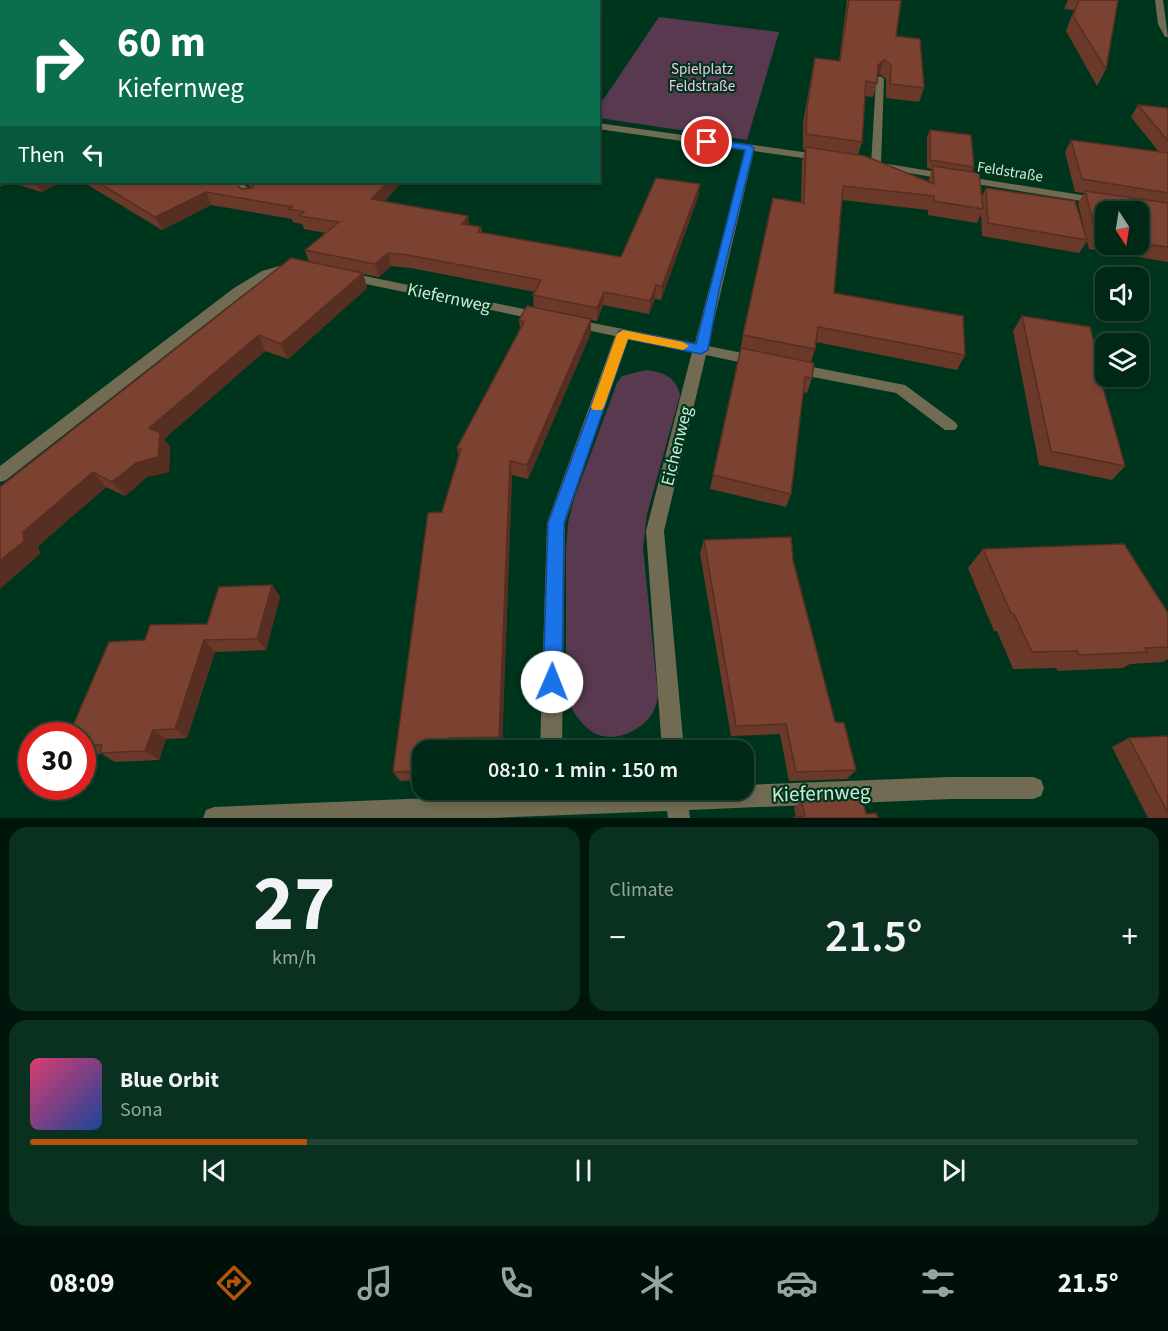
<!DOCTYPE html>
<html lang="en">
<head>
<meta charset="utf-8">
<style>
  :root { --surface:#002816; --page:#0a301f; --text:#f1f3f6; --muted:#95a6a1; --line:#224435; --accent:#b45309 }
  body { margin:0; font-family:"Source Sans 3",sans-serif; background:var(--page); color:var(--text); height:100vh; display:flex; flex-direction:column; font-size:22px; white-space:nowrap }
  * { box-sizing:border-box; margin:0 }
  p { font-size:20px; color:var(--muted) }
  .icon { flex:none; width:33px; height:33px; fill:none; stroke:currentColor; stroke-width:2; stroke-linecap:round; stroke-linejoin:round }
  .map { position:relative; height:818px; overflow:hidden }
  .side { display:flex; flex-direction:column; gap:9px; padding:9px; background:#00160c; flex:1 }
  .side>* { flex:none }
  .top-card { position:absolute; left:0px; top:0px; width:600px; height:183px; box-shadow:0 3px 9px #0003,0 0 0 2px var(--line); background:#0b6e4f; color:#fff; overflow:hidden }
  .needle { width:39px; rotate:168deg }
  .fabs { position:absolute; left:1095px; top:201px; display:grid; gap:12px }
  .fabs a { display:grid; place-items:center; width:54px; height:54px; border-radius:12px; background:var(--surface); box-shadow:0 3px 9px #0003,0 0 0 2px var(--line); font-size:30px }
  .speed { position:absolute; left:18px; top:722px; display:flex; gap:12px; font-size:30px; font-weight:700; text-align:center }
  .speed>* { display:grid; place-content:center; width:78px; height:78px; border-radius:50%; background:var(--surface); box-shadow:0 3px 9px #0003,0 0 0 2px var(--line); line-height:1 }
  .speed .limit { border:9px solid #d22; background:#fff; color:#111 }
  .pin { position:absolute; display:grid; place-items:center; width:51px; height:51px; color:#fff; margin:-26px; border:3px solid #fff; border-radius:50%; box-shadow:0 2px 6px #0007 }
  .me { position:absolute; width:66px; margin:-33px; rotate:1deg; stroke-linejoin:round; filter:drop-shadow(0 0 4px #0008) }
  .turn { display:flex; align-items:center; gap:21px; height:126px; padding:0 18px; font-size:27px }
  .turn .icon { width:78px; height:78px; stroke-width:2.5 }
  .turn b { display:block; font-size:42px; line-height:51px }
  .then { display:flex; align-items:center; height:57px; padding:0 18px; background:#0003; gap:12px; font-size:22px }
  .big { font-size:45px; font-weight:600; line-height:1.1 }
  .side .tile { flex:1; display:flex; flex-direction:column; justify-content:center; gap:9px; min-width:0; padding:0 21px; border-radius:18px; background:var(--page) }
  .side .dial { align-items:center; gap:0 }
  .dial b { font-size:78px; line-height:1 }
  .song { display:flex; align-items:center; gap:18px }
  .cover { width:72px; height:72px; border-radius:9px; background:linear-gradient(135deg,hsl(340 70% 55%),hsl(220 70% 35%)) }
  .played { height:6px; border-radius:3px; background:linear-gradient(90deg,var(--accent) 25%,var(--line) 25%) }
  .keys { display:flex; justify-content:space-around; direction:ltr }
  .heat { display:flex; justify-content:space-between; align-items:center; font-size:33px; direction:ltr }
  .side .tiles { flex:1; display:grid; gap:9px; grid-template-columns:1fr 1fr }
  .tile:last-child { grid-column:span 2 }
  .trip { position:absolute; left:412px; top:740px; width:342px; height:60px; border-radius:18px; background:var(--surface); box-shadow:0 3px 9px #0003,0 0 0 2px var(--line); font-weight:600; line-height:60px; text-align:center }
  .tab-bar { display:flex; height:96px; justify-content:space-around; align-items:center; background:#001009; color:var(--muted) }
  .tab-bar .icon { width:42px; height:42px }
  .tab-bar .selected { color:var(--accent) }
  .tab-bar b { font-size:27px; color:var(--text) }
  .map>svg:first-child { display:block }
</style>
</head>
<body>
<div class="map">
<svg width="1168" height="818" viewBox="0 0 1168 818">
  <rect width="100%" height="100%" fill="#00351d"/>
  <g fill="#58394f">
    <path d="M659,17l120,15 -32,108 -148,-22v-12z"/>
    <path d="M646,370c17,2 30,7 34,25l-33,119 -4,34 15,148c-1,6 -3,13 -6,18 -12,18 -41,31 -61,17 -12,-9 -18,-20 -25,-33v-149l2,-26 6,-24 43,-116 5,-7z"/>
  </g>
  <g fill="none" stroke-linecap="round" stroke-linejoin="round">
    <g fill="#706b52" fill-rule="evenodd">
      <path d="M880,76l4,3 -3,86 -5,3 -5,-3 5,-86z"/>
      <path d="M232,182h10l15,16 -1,2h-8z"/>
    </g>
    <g fill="#706b52" fill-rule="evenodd">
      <path d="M1155,0h8l5,37h-3l-7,-13z"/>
      <path d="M598,123l226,32 5,3 -5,3 -70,-10 -46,195 49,10 7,5 -7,5 -51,-11 -42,176 20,219h-22l-16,-219 46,-179 -64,-13 -63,184 -3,227h-22l7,-227 68,-187 -43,-9 -7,-4 7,-4 123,24 50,-193 -147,-21z"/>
      <path d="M875,162l225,36 6,3 -6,3 -229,-37v-4z"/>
      <path d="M293,262l4,1v6l-27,8 -26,17 -238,186 -6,2v-16l234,-178 28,-17z"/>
      <path d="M346,272l197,41 7,4 -7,4 -201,-42 -2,-3z"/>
      <path d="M792,363l113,22 50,37 3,4 -3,4h-10l-49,-37 -109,-21 -2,-4 2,-4z"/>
      <path d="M950,777h83l8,3 3,8 -3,8 -8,3h-83l-261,11 1,8h-22l-1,-7 -176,7h-288l3,-8 8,-3 436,-18h94v-4z"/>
    </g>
  </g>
  <g fill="#6b392a" fill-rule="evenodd">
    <path d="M0,0l2,2v69h-2z"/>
    <path d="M847,0h54l-5,36 28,52 -5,14 -33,-4v-19l-6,-5 -3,2v7l-4,14 -8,-1 -3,46 -4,13 70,27 4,-13 -5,-1v-31l3,-7 44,37 -2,5 10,24 4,-8 100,49 -8,-34 6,-10 -9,-1 -10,-40 6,-12 88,12 -28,-35 7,-12 30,3v154l-79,-13 -2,-8 -8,12 -97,-17 -1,-22 -4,9 -49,-8v-5l-86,-10 -8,93 131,62 -8,15 -141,-28 -1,7 -4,13 1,16 -5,15 -4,-1 -12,102 -5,13 -76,-18 63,-291 28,4 1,-41 3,-11 -2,-1v-26l9,-51 3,-14 24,3zM1106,212h32v32h-32z"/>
    <path d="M1068,0h50l-12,69 -9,17 -31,-55 8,-21 -10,-1z"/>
    <path d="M2,182h60l-21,10 -31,-10 -10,5z"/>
    <path d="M83,182h152l6,7 10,-1 -6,-6h157l-18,19 85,24 12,2 1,6 139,24 79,-73 -2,13 -37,103 -6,-1 -6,15 -46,-9 -6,16 -6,-1v13l-63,146 -16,-4 -10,271 -79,4v30l-23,1 -7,-9 49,-260 17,-55 -2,-9 63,-118 -1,-10 15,-12 -1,-13 2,-3 -124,-24 -20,-2 -12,11 -16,-3 4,14 -79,71 -23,-8 -101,88 6,8 -1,25 -22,5 -22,19 -19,-9 -68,59 2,8 -40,-67 309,-225 -4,-12 21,-17 -22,-4 -2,-5 -9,-2 -1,-3 -81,-14 -49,25z"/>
    <path d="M1022,316l79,55 -2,3 26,92 -13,14 -73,-15 -26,-134z"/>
    <path d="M704,540l89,20 42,162 21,48 -9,9 -58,2 -9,-47 -49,2 -31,-183z"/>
    <path d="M983,549l185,64v46l-5,3 -33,2 -7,4 -65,3 -2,-3 -43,1 -16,-38h-3l-26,-63z"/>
    <path d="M272,585l8,12 -14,53 -51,2 -28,86 -21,1 -7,21 -44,2 -13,-8 -20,1v-20l63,-95 62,-16z"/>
    <path d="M1168,736v82h-20l-36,-71 17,-9z"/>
    <path d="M801,800l65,14 12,4h-85l3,-1 -2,-9z"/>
  </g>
  <g fill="#572e22">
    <path d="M544,0h13l-2,2h-13z"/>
    <path d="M884,60l-4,14 -6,5 4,-14z"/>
    <path d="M0,169h2v13h8l-10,5z"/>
    <path d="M34,182h28l-21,10z"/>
    <path d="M388,182h14l-27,30 -4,-13z"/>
    <path d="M700,184l-2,13 -37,103 1,-14z"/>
    <path d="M206,192l5,13 -49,25 -7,-13z"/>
    <path d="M468,216l2,13 -8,-5z"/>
    <path d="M388,253l3,13 -12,11 -4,-13z"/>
    <path d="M363,273l4,15 -79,71 -7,-15z"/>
    <path d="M656,285l-1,14 -6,15 1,-13z"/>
    <path d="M604,292l-1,13 -6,16v-13z"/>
    <path d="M591,319v14l-63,146 -1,-14z"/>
    <path d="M259,335l6,16 -101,88 6,8 -1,25 -22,5 -22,19 -13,-14 37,-54z"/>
    <path d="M510,461l2,14 -10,271 -3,-9z"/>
    <path d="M93,472l13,15 -68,59 2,8 -40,35v-28l23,-29z"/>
    <path d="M272,585l8,12 -14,53 -9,-11z"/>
    <path d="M204,640l11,12 -28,86 -12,-9z"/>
    <path d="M153,730l13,9 -7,21 -14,-9z"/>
    <path d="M449,738l4,10v2h-5z"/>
  </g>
  <g fill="#7c4231" stroke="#572e22" stroke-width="1.5">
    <path d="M0,0h544l-2,2h-540v59h-2z"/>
    <path d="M849,0h52l-5,36 24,3 4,49 -34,-4 1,-19 -7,-5 -6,5 -1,18 -11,-2 -4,61 -56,-8 1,-25 8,-51 25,3z"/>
    <path d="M1079,0h39l-12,69 -33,-53z"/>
    <rect x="0" y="87" width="2" height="82"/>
    <path d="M1138,105l30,3v33z"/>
    <path d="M930,130l41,5 3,32 -44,-7z"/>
    <path d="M1071,140l97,13v40l-86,-14z"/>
    <path d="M806,147l59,9 69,28 -1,-18 46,7 4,36 -49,-8v-5l-91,-10 -9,107 129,23 2,39 -147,-28 -3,22 -72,-14 30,-137 31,5z"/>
    <path d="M656,178l44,6 -38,102 -6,-1 -6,16 -46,-9 -7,16 -64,-13 8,-15 -133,-25 -20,-2 -13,11 -70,-14 34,-28 -40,-6 5,-4 -15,-3 3,-2 -86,-15 -51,25 -58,-35h138l6,7 12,-1 1,-4 -2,-2h136l-17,17 97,17 -6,8 19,3 -3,5 143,25z"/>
    <path d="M986,188l89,13 12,39 -99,-17z"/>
    <path d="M1085,191l83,12v44l-30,-4v-31h-32v26l-9,-2z"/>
    <path d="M291,258l72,15 -82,71 -22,-9 -110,93 11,5 -2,24 -22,6 -24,19 -19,-10 -70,60 1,9 -24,20v-74z"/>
    <path d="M527,306l64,13 -64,146 -17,-4 -11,276 -50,1 -1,12h-25v21l-30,1 35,-259 14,-1 19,-63 -4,-1 67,-126 -5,-2z"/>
    <path d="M1022,316l68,11 11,44 -3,-1 27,96 -74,-15z"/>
    <path d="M741,348l73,15 -2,15 -7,-1 -14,117 -78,-19z"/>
    <path d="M791,537l2,23 42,162 9,1 12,47 -60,2 -10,-48 -50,2 -32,-186z"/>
    <path d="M1124,544l44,69v34l-23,1 2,4 -68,3 -2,-4 -45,1 -18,-38 -3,-1 -28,-64z"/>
    <path d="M272,585l-15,54 -53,1 -29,89 -22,1 -8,21 -45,2 2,-8h-20v-10h-13l40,-93 36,-2 5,-15 57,-1 12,-37z"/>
    <path d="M1168,736v77l-39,-75z"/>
    <path d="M862,798l4,16 10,-1 2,5h-84v-1l11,-1 -4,-16z"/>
  </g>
  <path fill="#1a73e8" stroke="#114b97" stroke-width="1.5" d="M707,139l43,6 4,3 -35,142 -11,60 -7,4 -73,-15 -64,184 -2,159 -3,6 -7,3 -6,-3 -3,-6 5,-159 71,-192 4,-1 73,14 49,-194 -42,-6v-4z"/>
  <path fill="#f59e0b" d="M623,330l60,12 6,4 -6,4 -55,-11 -24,68 -2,3h-9l-2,-3 26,-73z"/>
  <g text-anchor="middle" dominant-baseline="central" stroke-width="4.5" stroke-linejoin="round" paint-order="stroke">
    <g font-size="15" fill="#f6c6e7" stroke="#00351d">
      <text x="702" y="69">Spielplatz<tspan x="702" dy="17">Feldstraße</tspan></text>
    </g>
    <g font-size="15" fill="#cbebd7" stroke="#00351d">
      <text transform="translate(1010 172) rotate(9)">Feldstraße</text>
    </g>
    <g font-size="18" fill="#cbebd7" stroke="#00351d">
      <text transform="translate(449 298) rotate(12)">Kiefernweg</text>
      <text transform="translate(677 446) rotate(-76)">Eichenweg</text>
    </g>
    <g font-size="21" fill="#cbebd7" stroke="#00351d">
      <text transform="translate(821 793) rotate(-2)">Kiefernweg</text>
    </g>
  </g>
</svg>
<div class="fabs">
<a><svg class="needle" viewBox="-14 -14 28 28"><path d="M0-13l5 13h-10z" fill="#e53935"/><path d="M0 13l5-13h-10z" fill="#95a6a1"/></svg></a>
<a><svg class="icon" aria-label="sound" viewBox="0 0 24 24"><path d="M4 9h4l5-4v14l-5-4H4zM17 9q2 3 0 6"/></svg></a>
<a><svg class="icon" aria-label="layers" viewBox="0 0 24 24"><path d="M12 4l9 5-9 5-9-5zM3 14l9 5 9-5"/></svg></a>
</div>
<div class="speed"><div class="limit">30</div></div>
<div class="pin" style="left:707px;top:142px;background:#d93025"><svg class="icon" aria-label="arrive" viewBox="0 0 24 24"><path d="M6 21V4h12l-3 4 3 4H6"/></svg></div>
<svg class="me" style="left:552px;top:682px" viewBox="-20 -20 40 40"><circle r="19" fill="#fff"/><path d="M0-13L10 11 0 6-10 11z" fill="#1a73e8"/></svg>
<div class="trip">08:10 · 1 min · 150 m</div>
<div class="top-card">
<div class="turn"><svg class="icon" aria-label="right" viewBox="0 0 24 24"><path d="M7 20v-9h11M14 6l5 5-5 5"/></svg><div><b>60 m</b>Kiefernweg</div></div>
<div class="then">Then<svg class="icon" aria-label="left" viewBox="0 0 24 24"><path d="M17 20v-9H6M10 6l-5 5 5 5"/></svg></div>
</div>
</div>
<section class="side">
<div class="tiles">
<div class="tile dial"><b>27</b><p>km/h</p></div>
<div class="tile"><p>Climate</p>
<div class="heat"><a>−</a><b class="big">21.5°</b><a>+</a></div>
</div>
<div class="tile">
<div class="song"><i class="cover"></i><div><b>Blue Orbit</b><p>Sona</p></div></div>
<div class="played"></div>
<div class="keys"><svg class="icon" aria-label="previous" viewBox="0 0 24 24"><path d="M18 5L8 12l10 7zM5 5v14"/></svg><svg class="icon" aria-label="pause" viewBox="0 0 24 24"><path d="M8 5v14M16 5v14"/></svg><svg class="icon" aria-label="next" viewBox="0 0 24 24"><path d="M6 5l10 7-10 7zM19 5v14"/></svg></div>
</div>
</div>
</section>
<nav class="tab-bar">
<b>08:09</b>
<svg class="icon selected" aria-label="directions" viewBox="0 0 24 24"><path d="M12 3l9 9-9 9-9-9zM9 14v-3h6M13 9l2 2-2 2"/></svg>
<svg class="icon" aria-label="music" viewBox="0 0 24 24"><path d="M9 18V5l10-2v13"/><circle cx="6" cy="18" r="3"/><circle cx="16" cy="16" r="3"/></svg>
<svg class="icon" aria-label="phone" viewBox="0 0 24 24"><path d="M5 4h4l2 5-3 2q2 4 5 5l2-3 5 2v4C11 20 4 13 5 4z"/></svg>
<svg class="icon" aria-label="climate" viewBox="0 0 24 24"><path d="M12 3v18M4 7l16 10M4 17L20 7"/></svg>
<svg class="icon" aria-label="car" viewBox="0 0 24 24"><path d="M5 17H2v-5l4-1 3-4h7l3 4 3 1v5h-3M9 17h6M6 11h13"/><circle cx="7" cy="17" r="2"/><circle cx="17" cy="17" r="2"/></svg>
<svg class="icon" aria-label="filters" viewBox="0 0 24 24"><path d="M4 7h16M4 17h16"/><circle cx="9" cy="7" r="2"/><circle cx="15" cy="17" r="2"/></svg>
<b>21.5°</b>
</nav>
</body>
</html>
